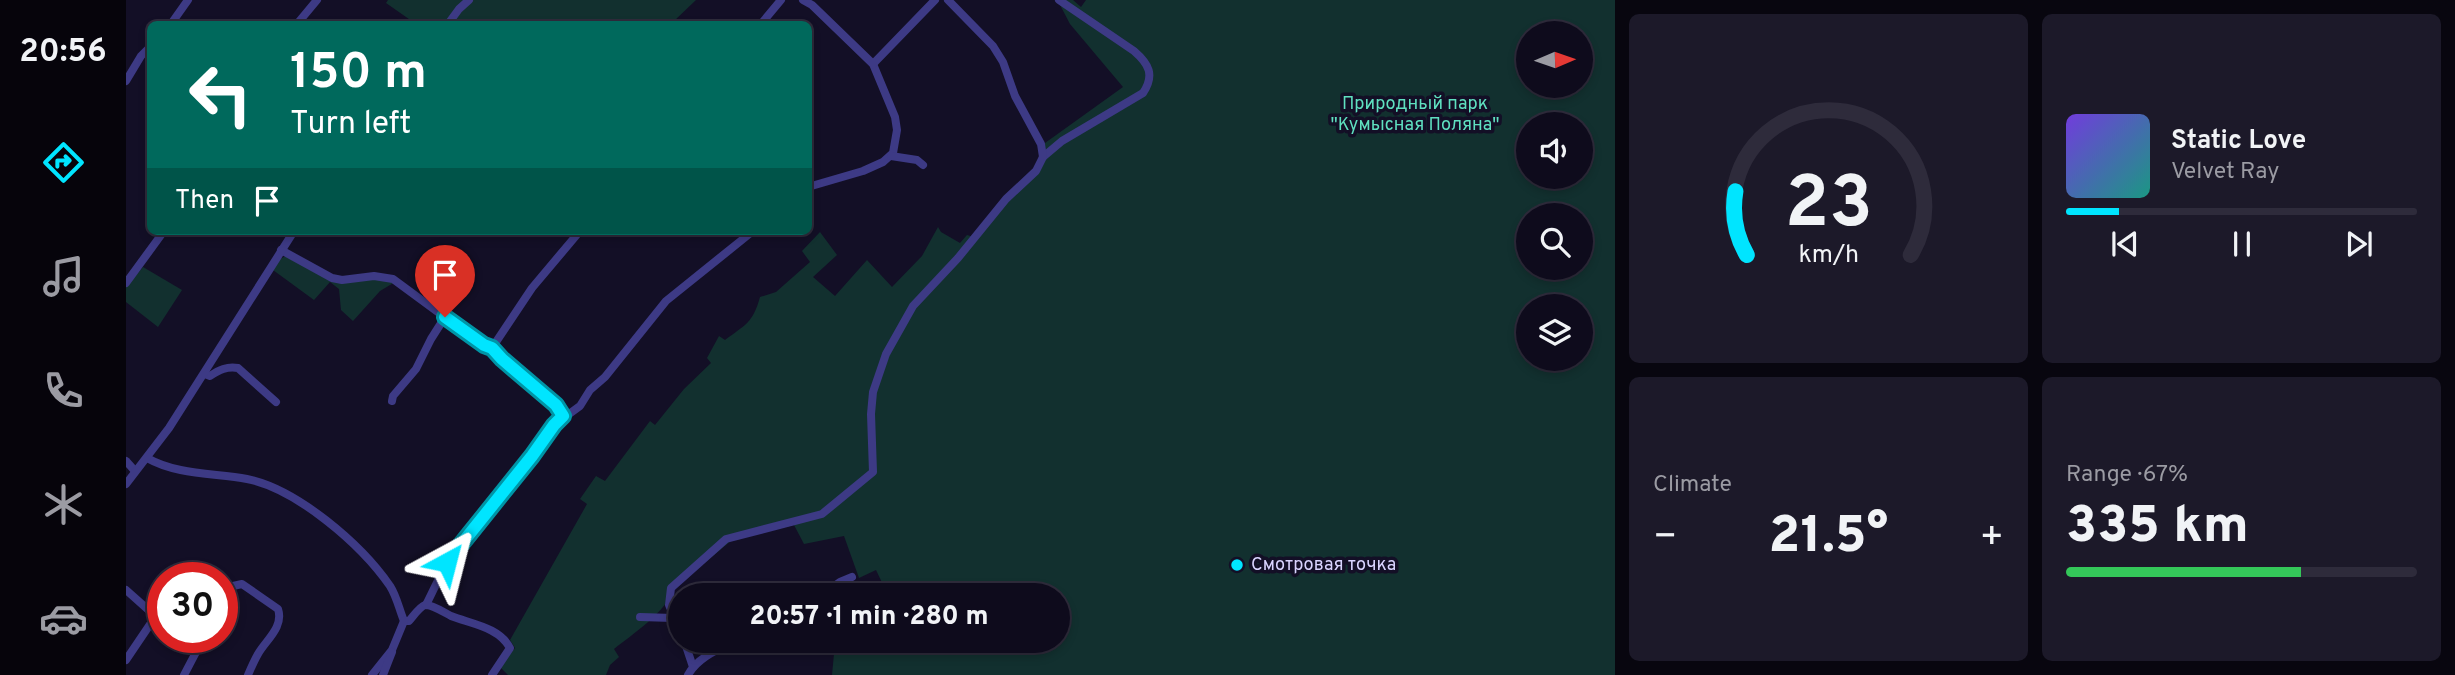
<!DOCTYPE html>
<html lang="en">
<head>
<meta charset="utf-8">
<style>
  :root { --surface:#0e0b1c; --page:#1c1929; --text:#f1f3f6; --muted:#9b9ba3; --line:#2e2b3b; --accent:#00e5ff }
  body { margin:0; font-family:Overpass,sans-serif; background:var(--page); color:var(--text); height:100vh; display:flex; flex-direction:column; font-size:26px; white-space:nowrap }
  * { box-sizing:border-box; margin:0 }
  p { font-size:23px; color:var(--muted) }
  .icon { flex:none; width:38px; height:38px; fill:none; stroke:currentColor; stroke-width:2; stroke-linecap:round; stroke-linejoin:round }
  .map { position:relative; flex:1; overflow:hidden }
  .sheet { display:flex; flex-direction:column; gap:14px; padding:14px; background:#08060f; width:840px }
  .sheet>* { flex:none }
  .guide { position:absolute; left:21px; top:21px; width:665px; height:214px; border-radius:10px; box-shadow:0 4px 10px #0003,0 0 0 2px var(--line); background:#00695c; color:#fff; overflow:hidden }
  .needle { width:46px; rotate:88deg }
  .buttons { position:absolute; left:1390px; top:21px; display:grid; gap:14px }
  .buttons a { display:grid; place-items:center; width:77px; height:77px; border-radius:50%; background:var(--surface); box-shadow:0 4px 10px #0003,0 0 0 2px var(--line); font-size:35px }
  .speed { position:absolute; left:21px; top:562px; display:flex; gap:14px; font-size:35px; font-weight:700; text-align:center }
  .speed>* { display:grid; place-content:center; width:91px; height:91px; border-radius:50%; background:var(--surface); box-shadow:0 4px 10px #0003,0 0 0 2px var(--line); line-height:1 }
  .speed .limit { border:10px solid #d22; background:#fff; color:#111 }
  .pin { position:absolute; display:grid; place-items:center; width:60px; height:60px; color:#fff; margin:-72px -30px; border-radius:50% 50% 50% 0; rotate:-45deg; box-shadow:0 0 7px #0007 }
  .pin .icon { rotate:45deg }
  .me { position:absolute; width:77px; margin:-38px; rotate:38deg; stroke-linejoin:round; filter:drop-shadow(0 0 5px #0008) }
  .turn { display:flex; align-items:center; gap:24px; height:147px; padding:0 28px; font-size:32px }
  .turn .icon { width:91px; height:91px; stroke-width:2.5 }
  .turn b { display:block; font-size:49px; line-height:60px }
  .then { display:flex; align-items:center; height:66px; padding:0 28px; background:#0003; gap:14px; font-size:26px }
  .big { font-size:52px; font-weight:800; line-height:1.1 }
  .sheet .tile { flex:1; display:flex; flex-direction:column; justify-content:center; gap:10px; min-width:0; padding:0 24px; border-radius:10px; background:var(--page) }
  .sheet .dial { align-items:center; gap:0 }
  .dial svg { height:182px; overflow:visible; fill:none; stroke:var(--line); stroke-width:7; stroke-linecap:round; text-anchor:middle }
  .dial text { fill:var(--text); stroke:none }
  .song { display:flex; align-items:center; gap:21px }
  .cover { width:84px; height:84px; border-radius:10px; background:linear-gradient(135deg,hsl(260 70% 55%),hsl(170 70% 35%)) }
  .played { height:7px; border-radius:4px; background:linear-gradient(90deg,var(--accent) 15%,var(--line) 15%) }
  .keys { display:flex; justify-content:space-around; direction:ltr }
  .heat { display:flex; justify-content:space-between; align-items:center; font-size:38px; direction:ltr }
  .charge { height:10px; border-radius:5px; background:linear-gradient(90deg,#34c759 67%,var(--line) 0) }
  .sheet .tiles { flex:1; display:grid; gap:14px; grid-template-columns:repeat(2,1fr) }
  .trip { position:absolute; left:542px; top:583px; width:402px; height:70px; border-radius:35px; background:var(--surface); box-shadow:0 4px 10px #0003,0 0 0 2px var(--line); font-weight:800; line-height:70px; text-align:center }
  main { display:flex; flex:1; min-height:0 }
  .tabs { display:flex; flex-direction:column; width:126px; justify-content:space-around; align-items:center; background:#06040b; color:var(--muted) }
  .tabs .icon { width:49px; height:49px }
  .tabs .current { color:var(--accent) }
  .tabs b { font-size:32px; color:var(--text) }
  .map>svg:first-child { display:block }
</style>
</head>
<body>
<main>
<nav class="tabs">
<b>20:56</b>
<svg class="icon current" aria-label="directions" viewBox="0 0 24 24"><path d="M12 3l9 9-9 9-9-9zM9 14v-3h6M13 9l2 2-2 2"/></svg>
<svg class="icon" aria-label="music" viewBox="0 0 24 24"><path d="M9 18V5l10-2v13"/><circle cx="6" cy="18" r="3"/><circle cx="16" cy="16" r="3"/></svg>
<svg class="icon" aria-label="phone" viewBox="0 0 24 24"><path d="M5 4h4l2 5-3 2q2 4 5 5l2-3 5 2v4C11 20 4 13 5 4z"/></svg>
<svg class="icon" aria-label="climate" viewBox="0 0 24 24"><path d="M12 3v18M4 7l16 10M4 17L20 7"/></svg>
<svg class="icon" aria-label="car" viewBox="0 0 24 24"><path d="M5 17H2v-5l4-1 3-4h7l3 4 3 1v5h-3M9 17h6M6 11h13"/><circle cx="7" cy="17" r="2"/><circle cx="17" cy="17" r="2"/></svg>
</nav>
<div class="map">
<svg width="1489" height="675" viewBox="0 0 1489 675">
  <rect width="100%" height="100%" fill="#130f26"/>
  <g fill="#12302f" fill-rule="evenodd">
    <path d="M262,0h308l-23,22 -17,-1 -4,3h-236l-30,-21z"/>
    <path d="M937,0h10l8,7 5,-7h529v675h-783l3,-32 5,-2 219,-1v-45h-171l-12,-25 -17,8 -15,-42 -40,8 -10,-19 -62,15 -60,50c-2,19 -43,47 -58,59l5,8 -9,8 -4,10h-98l-8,-8 15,-19 -5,-8 77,-136 -7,-5 16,-23 9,5 45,-60 5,4 29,-36 27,-26 -4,-5 12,-22 6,4c20,-15 28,-17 35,-43l16,-5 34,-30 -8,-11 18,-19 17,23 -24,22 22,19 32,-36 25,27 30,-31 16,-29 3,5 19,11 7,-8 7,2 60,-68 5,-8v-16l6,-2 78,-56 -53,-63 -11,-21zM1402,33h52v53h-52zM1402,124h52v53h-52zM1402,215h52v53h-52zM1402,306h52v53h-52z"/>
    <path d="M162,255l32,20 54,3 21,4 -15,9 -27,30 -12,-11 -2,-21 -9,-7 -16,18 -41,-30 7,-11z"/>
    <path d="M17,267l39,23 -24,37 -32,-25v-15z"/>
  </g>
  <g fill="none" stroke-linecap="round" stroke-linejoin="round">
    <g stroke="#3d3a85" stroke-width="8">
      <path d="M677,0l9,5 61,59 22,53 2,13 -4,23 -10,9 -20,9 -55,16"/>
      <path d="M45,24l17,-24"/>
      <path d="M171,24l20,-24"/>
      <path d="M322,24l11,-15 10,-9"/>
      <path d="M635,24l20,-24"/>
      <path d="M747,64l62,-64"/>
      <path d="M0,81l15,-25 9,-9"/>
      <path d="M765,156l26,4 6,5"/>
      <path d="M917,157l19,-16 81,-48c12,-18 6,-29 -9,-42l-75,-51"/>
      <path d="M155,250l51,28 10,2 32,-4 19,3 91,67c8,2 60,47 70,56 4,5 6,10 9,15"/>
      <path d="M0,283l38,-52"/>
      <path d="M366,348l40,-60 48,-57"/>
      <path d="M79,374l5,2c9,-6 17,-10 28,-8l38,34"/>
      <path d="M266,401l1,-5 23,-27 15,-30 14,-22"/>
      <path d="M21,458c30,17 67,15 100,21 50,10 114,65 143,107 7,11 9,23 14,35h5c4,-4 10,-14 16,-16 7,-1 20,8 26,11 20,8 48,11 59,32l-18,27"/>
      <path d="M0,461l9,10"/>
      <path d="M0,484l43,-56 125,-197"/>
      <path d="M0,590l27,24v6l-27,40"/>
      <path d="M696,595l18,-13 12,-5"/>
      <path d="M96,602l11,-16 9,-2 36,25c6,18 -12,31 -20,45 -4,7 -7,14 -10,21"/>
      <path d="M300,605l21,-43 85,-106 22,-31 26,-19 10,-16 15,-13 61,-76 87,-70"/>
      <path d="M514,617l33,1"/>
      <path d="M555,633l-12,-28 2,-17 55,-49 96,-25 51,-42 -2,-58 2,-22 13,-38 27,-48 45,-48 48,-59 30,-28 7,-14 -2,-13 -26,-48 -12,-34 -10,-16 -45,-46"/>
      <path d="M558,640l9,27"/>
      <path d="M58,675l20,-38"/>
      <path d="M246,675l20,-25 12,-29"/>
      <path d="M257,675l9,-23"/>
      <path d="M562,675c10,-18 31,-26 49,-35"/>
    </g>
  </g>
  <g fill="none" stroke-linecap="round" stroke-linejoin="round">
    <defs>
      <path id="route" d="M319,317l39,28 8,3 10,11 54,46 7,11 -9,9 -22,31 -85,106"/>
    </defs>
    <use href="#route" stroke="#0095a6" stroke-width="18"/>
    <use href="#route" stroke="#00e5ff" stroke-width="12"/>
  </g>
  <circle fill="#00e5ff" stroke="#130f26" stroke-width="2.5" cx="1111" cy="565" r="7"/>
  <g text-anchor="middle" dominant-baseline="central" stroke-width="7" stroke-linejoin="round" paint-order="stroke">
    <g font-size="18" fill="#5fe0c0" stroke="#130f26">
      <text x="1289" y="104">Природный парк<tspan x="1289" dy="21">"Кумысная Поляна"</tspan></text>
    </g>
    <g font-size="18" fill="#d9d4ff" stroke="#130f26" text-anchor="start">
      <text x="1125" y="565">Смотровая точка</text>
    </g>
  </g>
</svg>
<div class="buttons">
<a><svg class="needle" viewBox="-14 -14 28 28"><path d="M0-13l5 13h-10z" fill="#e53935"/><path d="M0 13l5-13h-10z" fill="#9b9ba3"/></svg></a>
<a><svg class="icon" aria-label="sound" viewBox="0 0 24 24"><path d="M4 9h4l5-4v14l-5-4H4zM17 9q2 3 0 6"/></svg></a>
<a><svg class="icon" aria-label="search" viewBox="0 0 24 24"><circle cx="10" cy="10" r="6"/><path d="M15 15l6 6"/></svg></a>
<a><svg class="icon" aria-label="layers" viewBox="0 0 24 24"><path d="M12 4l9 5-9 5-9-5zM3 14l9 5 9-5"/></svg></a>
</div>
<div class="speed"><div class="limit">30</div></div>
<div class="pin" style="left:319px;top:317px;background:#d93025"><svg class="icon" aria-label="arrive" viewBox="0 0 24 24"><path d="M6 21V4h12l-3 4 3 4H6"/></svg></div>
<svg class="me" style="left:321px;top:562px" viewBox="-20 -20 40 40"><path d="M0-17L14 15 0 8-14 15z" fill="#00e5ff" stroke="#fff" stroke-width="4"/></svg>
<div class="trip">20:57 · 1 min · 280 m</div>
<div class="guide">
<div class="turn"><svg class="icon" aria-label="left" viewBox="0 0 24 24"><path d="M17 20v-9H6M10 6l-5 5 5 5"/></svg><div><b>150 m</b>Turn left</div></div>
<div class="then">Then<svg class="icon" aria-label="arrive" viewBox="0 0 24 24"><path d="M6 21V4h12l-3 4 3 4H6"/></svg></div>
</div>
</div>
<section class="sheet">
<div class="tiles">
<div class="tile dial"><svg viewBox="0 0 100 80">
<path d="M14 69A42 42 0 1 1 86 69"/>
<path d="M14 69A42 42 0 0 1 9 41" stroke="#00e5ff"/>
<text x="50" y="56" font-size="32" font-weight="700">23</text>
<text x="50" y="72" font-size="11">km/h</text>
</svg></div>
<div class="tile">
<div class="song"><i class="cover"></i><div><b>Static Love</b><p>Velvet Ray</p></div></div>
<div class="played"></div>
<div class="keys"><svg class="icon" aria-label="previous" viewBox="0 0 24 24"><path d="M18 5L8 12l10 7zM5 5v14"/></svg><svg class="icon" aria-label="pause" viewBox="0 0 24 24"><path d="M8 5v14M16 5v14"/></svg><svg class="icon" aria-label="next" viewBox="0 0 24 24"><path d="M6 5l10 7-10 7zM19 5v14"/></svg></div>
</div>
<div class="tile"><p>Climate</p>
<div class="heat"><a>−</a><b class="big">21.5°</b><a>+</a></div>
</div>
<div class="tile"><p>Range · 67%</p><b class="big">335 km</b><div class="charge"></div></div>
</div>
</section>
</main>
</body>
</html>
